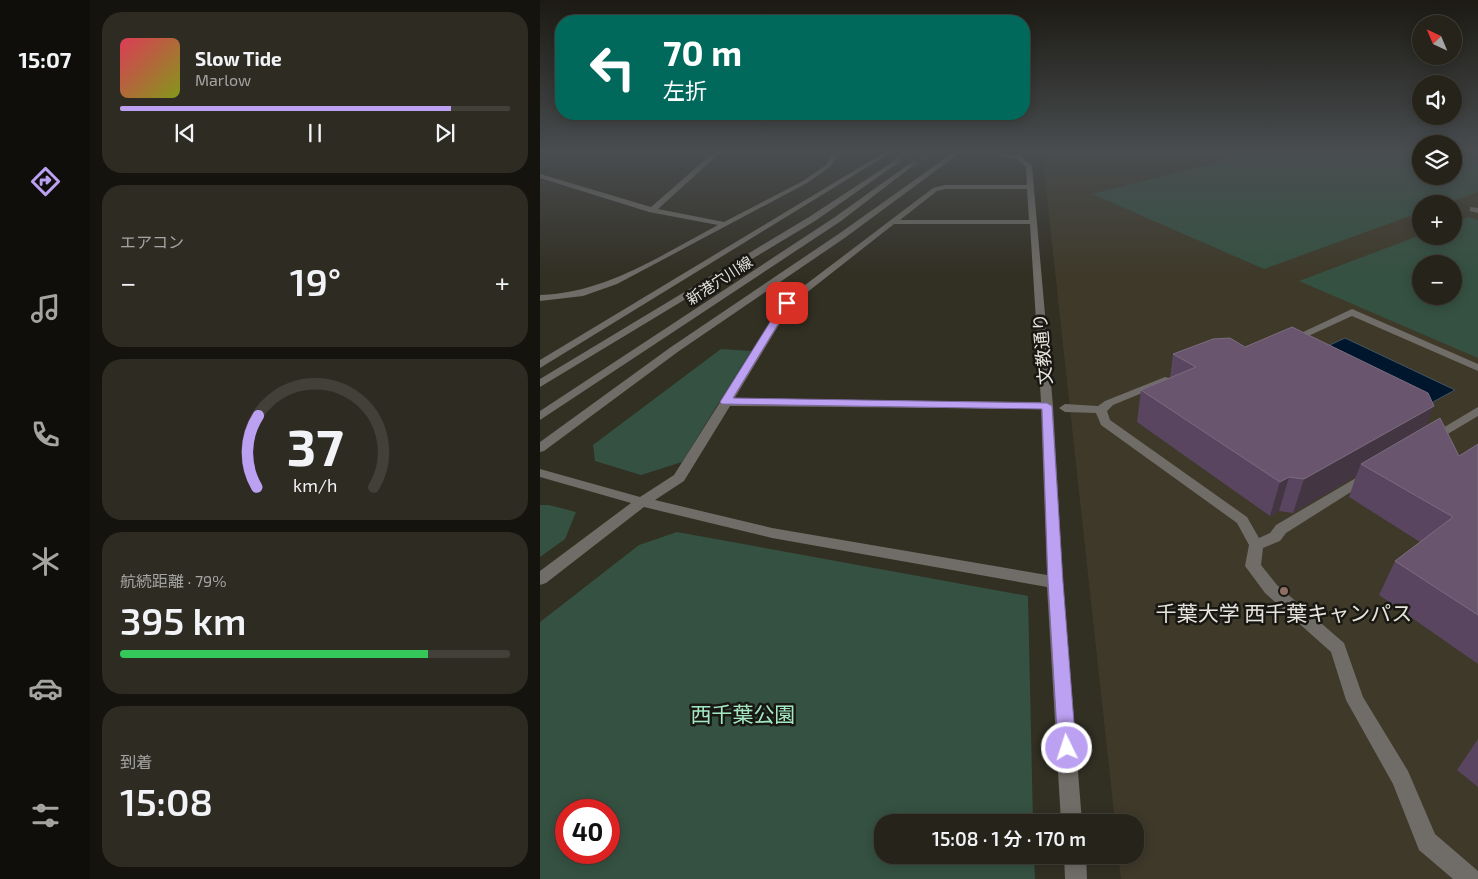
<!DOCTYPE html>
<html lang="ja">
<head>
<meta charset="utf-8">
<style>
  :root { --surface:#26231a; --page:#2e2b23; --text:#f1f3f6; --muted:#a4a4a2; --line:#424039; --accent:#bca0f2 }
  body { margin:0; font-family:"Exo 2","Noto Sans JP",sans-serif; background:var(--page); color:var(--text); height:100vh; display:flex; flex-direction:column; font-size:19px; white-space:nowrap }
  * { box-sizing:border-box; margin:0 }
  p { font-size:16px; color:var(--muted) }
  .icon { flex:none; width:28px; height:28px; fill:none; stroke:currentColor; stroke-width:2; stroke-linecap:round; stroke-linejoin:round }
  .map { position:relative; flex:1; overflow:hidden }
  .panel { display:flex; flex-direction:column; gap:12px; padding:12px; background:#15130e; width:450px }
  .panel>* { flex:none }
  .guide { position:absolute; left:15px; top:15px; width:475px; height:105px; border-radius:20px; box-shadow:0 2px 12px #0003,0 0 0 1px var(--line); background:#00695c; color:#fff; overflow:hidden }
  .needle { width:32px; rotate:316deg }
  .tools { position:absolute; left:872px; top:15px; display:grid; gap:10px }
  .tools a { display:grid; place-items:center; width:50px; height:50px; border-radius:50%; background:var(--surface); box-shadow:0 2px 12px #0003,0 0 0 1px var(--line); font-size:25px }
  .speed { position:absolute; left:15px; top:799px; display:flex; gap:10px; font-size:25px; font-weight:700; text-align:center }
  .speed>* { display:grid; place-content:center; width:65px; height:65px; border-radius:50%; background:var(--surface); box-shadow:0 2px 12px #0003,0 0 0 1px var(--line); line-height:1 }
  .speed .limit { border:8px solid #d22; background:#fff; color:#111 }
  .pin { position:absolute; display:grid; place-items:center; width:42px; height:42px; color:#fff; margin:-21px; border-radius:10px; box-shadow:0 2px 8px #0006 }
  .me { position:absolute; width:55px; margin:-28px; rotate:356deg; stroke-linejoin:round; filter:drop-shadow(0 0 4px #0008) }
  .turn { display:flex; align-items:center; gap:18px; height:105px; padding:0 25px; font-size:22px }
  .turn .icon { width:65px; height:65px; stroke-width:2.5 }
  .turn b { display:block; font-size:35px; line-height:42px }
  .big { font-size:38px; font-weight:600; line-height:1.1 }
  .panel .card { flex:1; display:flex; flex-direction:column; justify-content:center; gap:8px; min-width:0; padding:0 18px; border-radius:20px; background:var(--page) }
  .panel .dial { align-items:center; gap:0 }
  .dial svg { height:130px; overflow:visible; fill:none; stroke:var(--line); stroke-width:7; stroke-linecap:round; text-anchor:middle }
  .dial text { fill:var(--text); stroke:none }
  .song { display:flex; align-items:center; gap:15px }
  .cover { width:60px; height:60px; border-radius:8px; background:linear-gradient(135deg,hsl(350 70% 55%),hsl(70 70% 35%)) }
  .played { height:5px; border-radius:2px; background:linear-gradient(90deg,var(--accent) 85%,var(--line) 85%) }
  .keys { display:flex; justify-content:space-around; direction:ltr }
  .heat { display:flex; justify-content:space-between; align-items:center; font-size:28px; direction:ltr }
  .charge { height:8px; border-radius:4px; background:linear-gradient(90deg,#34c759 79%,var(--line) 0) }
  .trip { position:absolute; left:334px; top:814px; width:270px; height:50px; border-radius:20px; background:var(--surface); box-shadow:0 2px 12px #0003,0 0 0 1px var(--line); font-weight:600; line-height:50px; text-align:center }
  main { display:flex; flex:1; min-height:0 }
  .dock { display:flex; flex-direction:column; width:90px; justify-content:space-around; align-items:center; background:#0f0e0a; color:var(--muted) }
  .dock .icon { width:35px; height:35px }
  .dock .active { color:var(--accent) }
  .dock b { font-size:22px; color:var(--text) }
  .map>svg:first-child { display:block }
</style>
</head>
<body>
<main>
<nav class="dock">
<b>15:07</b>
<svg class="icon active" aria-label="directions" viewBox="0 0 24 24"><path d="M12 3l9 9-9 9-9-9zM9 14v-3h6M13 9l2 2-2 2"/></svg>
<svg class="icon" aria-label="music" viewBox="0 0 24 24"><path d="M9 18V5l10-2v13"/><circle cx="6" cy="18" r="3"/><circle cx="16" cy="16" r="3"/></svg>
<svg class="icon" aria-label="phone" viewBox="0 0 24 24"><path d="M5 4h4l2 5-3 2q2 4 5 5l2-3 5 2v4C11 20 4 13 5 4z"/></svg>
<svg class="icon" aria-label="climate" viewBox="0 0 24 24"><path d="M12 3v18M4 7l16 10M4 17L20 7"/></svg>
<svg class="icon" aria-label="car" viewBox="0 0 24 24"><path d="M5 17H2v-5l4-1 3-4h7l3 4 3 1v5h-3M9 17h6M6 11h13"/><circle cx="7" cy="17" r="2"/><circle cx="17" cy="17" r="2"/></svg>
<svg class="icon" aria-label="filters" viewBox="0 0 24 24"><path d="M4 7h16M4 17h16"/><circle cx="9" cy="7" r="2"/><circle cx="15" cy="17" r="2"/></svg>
</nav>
<section class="panel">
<div class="card">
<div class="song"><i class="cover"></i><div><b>Slow Tide</b><p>Marlow</p></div></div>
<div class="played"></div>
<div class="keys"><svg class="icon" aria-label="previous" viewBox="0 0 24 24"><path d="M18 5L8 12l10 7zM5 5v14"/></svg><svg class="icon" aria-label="pause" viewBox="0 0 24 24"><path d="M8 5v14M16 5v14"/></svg><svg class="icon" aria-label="next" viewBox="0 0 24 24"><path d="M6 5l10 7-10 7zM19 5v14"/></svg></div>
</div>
<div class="card"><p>エアコン</p>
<div class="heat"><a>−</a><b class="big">19°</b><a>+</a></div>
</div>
<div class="card dial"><svg viewBox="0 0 100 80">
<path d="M14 69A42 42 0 1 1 86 69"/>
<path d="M14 69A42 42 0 0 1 15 25" stroke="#bca0f2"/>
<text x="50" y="56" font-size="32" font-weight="700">37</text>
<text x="50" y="72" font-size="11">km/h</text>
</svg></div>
<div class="card"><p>航続距離 · 79%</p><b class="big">395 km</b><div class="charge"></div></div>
<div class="card"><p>到着</p><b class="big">15:08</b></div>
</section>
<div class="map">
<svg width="938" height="879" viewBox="0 0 938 879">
  <rect width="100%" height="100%" fill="#322f23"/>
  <path fill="#3e3929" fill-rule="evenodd" d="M502,152h379v24h33v-24h24v727h-357l-3,-24h17v-33h-20zM881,204h33v32h-33zM881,264h33v32h-33z"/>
  <g fill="#355142" fill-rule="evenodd">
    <path d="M720,152h161v24h33v-21l24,6v31l-34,12h-23v8l-157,57 -172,-75z"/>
    <path d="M929,217l9,3v138l-179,-77 122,-46 33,1v-13zM881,264h33v32h-33z"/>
    <path d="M181,349l30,2 -69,111 -41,13 -46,-14 -2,-16z"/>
    <path d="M0,505h9l27,7 -11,27 -25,18z"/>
    <path d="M137,532l351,64 5,226h-151v33h152l1,24h-495v-257l99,-77zM26,810h43v42h-43z"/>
  </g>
  <path fill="#00162d" stroke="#455462" d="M805,338l110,52 -46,25 -109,-56z"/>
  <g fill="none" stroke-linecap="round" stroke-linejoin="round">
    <g stroke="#4d4a3f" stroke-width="7" stroke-dasharray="7 4" stroke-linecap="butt">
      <path d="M355,163l15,-11"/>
      <path d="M371,165l19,-13"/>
    </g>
    <g fill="#706c67" fill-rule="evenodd">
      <path d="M174,152h7l-63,57 66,13 79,-41 23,-16 7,-11 12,-2 -8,4 -7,11 -23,16 -190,101 -34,12 -43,5v-6c66,-2 121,-40 178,-70l-69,-13 -109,-34v-4l111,33z"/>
      <path d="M345,152h7l-352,216v-8z"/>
      <path d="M414,152h7l-115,85 -167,114 -135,100 -4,1v-10l131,-95 169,-114z"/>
      <path d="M438,152l43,4 11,10 21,240 10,176 19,240h-21l-14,-235 -275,-49 -128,-31 -98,76 -6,2v-14l91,-68 -91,-26v-8l100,28 34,-22 110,-174 149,-113 12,-3h82l-1,-18 -9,-8zM405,189h82l2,31h-129l37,-29zM354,224h136l11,178 -307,-3 57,-94zM190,406l311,3 6,166 -275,-47 -117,-28 29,-19z"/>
      <path d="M353,162l5,1 -83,58 -275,166v-8l269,-162z"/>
      <path d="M369,164l5,1 -73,56 -301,199v-9l295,-194z"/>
      <path d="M930,207l8,1v5l-8,-2z"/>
      <path d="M812,309l126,55v7l-126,-55 -59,27h-8l-1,-2z"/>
      <path d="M625,377l4,1 2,2 -2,2 -56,23 -6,6 3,9 137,97 12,21 11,-5 6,-8 85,-50h10l2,3 -87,55 -6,8 -17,7 -2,17 16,20 67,58 19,54 45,74 27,63 43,37v8h-25l-34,-29 -26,-66 -47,-84 -15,-48 -66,-59 -17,-23 -3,-4 4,-21 -12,-22 -136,-98 -5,-12 -31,-1 -6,-4 6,-4 33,2 7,-5z"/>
      <path d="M938,407v9l-42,25 -4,1 -6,-4z"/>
      <path d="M524,855h22l1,24h-22z"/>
    </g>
  </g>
  <g fill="#5a4560">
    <path d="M705,347l181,79 33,30 19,-12v220l-99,-69 16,-34 25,-19 -71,-45 7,-21 -63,37 -14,-2 -9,5 -133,-94 4,-32 29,-12 3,-24z"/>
    <path d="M938,739v48l-21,-17z"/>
  </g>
  <g fill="#433542">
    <path d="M894,406l-13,32 -60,26 -5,12 -63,37 11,-34z"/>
    <path d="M749,477l-10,34 -9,5 10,-34z"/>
  </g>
  <g fill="#69566e" stroke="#7c6c7f">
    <path d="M752,327l136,66 6,13 -130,73 -15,-2 -9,5 -139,-92 55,-23 -23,-13 40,-15 17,-1 15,9z"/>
    <path d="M900,418l19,38 19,-12v171l-83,-54 58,-44 -92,-53z"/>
  </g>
  <linearGradient id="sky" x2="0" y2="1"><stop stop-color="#1c1a13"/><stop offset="0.55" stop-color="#494d50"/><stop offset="1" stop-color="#494d50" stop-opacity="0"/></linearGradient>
  <rect width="938" height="275" fill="url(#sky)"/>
  <path fill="#bca0f2" stroke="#7a689d" d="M247,300l4,3 -58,95 314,5 5,3 11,176 13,166 -3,6 -6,2 -6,-2 -3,-6 -10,-166 -6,-173 -320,-5 -2,-2 62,-99z"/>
  <circle fill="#8d6e63" stroke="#181712" stroke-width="2" cx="744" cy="591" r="5"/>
  <g text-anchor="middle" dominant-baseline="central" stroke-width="5" stroke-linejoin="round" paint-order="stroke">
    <g font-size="15" fill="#e6e4dc" stroke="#181712">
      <text transform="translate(179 280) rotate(-33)">新港穴川線</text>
    </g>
    <g font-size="18" fill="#e6e4dc" stroke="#181712">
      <text transform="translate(502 349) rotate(-95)">文教通り</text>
    </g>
    <g font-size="21" fill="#e6e4dc" stroke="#181712">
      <text x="744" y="612">千葉大学 西千葉キャンパス</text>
    </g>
    <g font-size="21" fill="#a3e8c3" stroke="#181712">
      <text x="203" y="713">西千葉公園</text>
    </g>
  </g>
</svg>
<div class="tools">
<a><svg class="needle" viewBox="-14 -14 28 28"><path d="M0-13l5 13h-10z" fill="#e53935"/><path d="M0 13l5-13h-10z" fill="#a4a4a2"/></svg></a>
<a><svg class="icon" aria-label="sound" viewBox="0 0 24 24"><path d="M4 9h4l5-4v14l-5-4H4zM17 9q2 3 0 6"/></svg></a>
<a><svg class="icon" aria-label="layers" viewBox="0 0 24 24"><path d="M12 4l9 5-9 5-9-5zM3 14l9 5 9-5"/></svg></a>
<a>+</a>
<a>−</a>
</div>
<div class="speed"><div class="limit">40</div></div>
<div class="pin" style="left:247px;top:303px;background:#d93025"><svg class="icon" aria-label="arrive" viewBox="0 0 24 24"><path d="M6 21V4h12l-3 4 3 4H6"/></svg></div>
<svg class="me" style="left:527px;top:748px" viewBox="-20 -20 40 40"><circle r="17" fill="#bca0f2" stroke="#fff" stroke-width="3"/><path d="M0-11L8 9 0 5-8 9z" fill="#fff"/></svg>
<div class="trip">15:08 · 1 分 · 170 m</div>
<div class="guide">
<div class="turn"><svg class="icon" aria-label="left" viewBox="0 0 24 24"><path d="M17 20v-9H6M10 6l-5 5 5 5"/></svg><div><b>70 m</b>左折</div></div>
</div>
</div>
</main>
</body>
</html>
